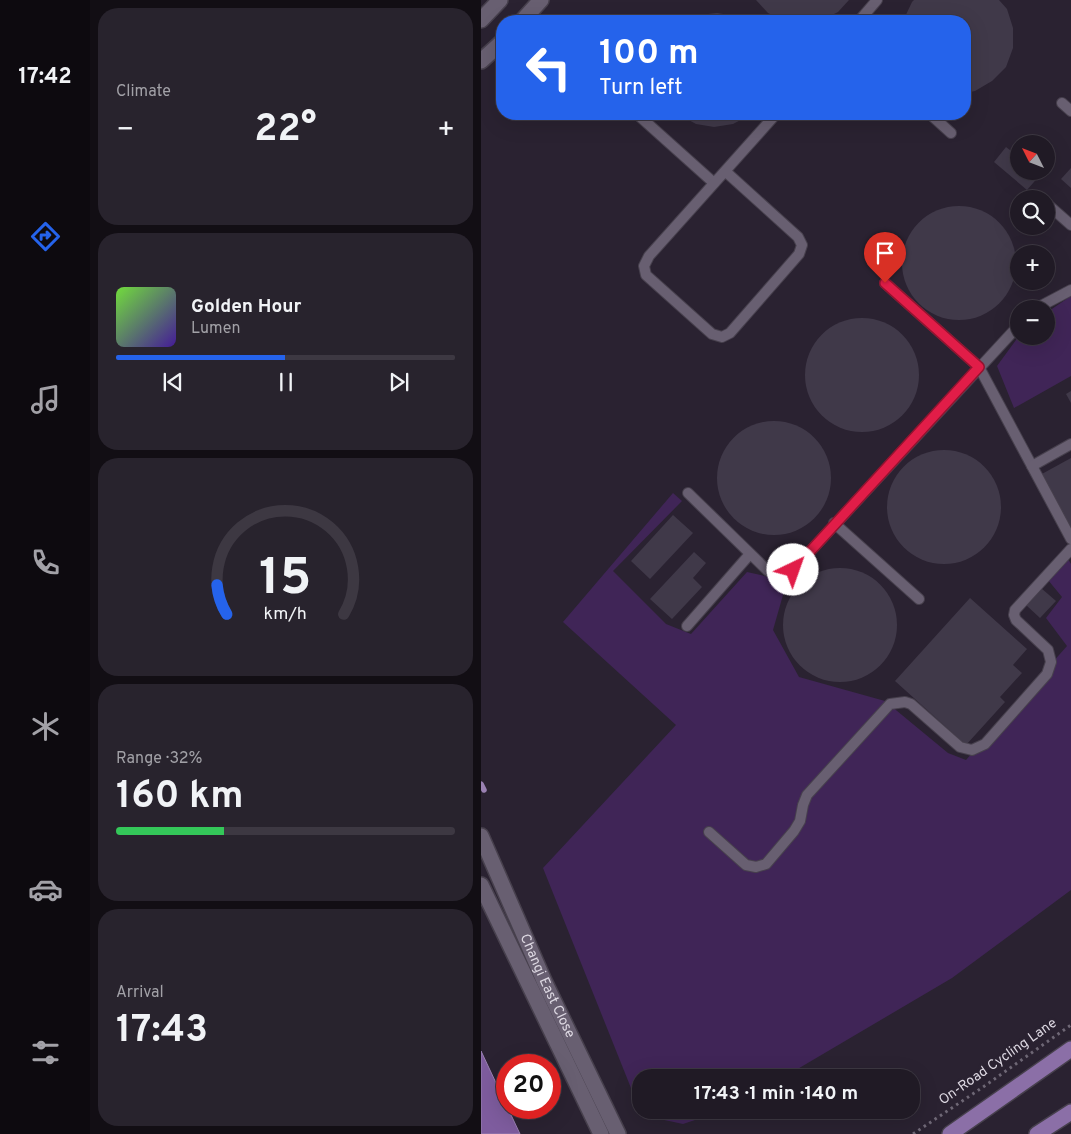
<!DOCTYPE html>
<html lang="en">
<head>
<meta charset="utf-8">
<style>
  :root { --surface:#201a25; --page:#28232d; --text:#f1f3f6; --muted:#a2a1a7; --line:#3d3842; --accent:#2563eb }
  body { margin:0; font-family:Overpass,sans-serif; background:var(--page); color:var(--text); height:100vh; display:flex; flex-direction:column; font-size:19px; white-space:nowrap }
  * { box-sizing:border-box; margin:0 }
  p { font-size:16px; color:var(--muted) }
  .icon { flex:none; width:28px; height:28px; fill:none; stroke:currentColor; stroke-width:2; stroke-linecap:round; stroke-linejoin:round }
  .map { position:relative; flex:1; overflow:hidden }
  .sheet { display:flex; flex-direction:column; gap:8px; padding:8px; background:#120e14; width:391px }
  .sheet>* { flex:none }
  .hud { position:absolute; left:15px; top:15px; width:475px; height:105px; border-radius:20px; box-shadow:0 5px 20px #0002,0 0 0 1px var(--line); background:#2563eb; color:#fff; overflow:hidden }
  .needle { width:32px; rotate:312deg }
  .tools { position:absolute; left:529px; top:135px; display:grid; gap:10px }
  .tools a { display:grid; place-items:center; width:45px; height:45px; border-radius:50%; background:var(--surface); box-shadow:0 5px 20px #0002,0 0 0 1px var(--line); font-size:25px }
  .speed { position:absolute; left:15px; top:1054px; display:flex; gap:10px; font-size:25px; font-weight:700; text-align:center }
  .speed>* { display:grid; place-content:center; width:65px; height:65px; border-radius:50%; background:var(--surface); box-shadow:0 5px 20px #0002,0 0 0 1px var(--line); line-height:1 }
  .speed .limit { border:8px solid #d22; background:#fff; color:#111 }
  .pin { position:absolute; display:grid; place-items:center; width:42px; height:42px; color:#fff; margin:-51px -21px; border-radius:50% 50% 50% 0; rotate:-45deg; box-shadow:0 0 5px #0007 }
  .pin .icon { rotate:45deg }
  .me { position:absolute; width:55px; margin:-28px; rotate:42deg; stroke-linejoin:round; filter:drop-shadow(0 0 4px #0008) }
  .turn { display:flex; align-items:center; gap:18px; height:105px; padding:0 20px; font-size:22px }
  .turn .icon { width:65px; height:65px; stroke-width:2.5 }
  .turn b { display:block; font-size:35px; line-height:42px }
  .big { font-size:38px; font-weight:700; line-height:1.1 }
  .sheet .card { flex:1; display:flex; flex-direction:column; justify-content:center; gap:8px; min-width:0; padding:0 18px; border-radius:20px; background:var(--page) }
  .sheet .dial { align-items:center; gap:0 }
  .dial svg { height:130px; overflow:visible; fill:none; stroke:var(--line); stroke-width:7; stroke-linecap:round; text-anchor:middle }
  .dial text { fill:var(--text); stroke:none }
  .song { display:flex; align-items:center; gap:15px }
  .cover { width:60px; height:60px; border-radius:8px; background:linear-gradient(135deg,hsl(100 70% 55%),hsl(260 70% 35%)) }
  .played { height:5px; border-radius:2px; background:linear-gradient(90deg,var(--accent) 50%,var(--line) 50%) }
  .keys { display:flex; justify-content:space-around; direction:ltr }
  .heat { display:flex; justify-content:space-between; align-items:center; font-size:28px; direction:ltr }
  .charge { height:8px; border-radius:4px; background:linear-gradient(90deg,#34c759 32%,var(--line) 0) }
  .trip { position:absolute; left:151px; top:1069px; width:288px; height:50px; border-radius:20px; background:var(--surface); box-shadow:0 5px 20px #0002,0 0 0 1px var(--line); font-weight:700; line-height:50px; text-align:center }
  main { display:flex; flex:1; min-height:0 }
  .tab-bar { display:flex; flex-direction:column; width:90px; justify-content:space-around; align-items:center; background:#0d0a0f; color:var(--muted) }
  .tab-bar .icon { width:35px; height:35px }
  .tab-bar .current { color:var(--accent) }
  .tab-bar b { font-size:22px; color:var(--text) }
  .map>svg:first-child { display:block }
</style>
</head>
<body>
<main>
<nav class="tab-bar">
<b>17:42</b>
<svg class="icon current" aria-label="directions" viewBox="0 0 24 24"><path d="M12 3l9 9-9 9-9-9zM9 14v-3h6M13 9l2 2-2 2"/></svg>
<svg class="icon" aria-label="music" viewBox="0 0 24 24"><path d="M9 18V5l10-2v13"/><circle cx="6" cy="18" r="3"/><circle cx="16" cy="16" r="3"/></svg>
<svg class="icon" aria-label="phone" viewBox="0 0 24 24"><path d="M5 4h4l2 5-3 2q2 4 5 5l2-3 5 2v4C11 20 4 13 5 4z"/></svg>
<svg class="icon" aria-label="climate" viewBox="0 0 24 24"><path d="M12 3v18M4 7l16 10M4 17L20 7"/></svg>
<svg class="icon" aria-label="car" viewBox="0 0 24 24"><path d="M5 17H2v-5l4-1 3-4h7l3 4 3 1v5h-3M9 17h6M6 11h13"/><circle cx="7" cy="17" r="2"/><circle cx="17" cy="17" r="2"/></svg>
<svg class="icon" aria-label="filters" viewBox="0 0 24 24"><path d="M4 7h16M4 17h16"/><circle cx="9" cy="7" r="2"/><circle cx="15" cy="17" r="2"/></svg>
</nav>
<section class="sheet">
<div class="card"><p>Climate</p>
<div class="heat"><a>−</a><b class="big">22°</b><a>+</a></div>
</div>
<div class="card">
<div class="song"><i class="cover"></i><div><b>Golden Hour</b><p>Lumen</p></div></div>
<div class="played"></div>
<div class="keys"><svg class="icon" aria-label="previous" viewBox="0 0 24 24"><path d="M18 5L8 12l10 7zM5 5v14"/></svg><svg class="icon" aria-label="pause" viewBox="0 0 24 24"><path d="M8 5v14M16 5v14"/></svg><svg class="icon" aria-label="next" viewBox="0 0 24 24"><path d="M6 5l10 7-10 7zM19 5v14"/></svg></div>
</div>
<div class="card dial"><svg viewBox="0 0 100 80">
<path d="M14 69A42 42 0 1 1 86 69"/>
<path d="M14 69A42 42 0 0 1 8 51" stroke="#2563eb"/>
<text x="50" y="56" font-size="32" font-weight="700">15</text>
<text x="50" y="72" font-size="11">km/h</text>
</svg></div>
<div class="card"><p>Range · 32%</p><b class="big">160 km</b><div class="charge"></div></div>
<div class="card"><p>Arrival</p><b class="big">17:43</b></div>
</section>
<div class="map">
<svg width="590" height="1134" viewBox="0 0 590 1134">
  <rect width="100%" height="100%" fill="#2a2231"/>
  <g fill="#402557">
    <path d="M590,296v80l-57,32 -17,-42 22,-30h27v-23z"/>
    <path d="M192,493l9,8 -69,70 53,53 25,10 56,-62 40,9 -14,49 26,47 86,24 63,52 18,7 101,-114 -21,-28 16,-21 -14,-17 20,-21 3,5v326l-119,88 -168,99 -143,1v26l-6,-6 -92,-230 133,-143 -113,-103z"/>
    <path d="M166,1110h78l-42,14 -28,-6z"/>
  </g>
  <path fill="#7e5c9e" stroke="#9a81b2" d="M0,1051l39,83h-39z"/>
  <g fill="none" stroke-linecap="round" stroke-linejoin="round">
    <path stroke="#9a81b2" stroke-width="5.5" d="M0,784l3,6"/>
  </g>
  <g fill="#403949">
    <path d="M275,0h93l-11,12 -18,9h-36l-16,-8z"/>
    <path d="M433,0h85l8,9 6,19v20l-7,19 -14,14 -17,10 -10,2v-72h-62l9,-19z"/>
    <path d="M236,13l19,3 8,5h-58l13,-6z"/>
    <path d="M197,114h74l-19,10 -19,3 -18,-3z"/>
    <path d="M525,147l13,10v14h17l4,4 -13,15 -33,-28z"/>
    <path d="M590,168v20l-10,-9z"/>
    <circle cx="478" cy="263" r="57"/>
    <circle cx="381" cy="375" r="57"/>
    <path d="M590,391v12l-5,-9z"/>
    <circle cx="293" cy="478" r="57"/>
    <circle cx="463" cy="507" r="57"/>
    <path d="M590,458v72l-31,-55z"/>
    <path d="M192,515l20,18 -43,46 -19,-18z"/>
    <path d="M213,552l12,11 -13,15 9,9 -30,32 -22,-20z"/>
    <circle cx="359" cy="625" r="57"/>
    <path d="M560,588l15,13 -16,17 -14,-13z"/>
    <path d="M489,598l57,51 -14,16 9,8 -22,24 5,5 -39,43 -71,-64z"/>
  </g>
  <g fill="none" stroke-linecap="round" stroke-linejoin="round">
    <defs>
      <g id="service">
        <path d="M378,21l18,-21"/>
        <path d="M581,103l9,8"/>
        <path d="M156,114l77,69"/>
        <path d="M449,114l21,19"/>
        <path d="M244,171l73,66 4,8 -3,9 -69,79 -8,4 -10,-3 -66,-59 -2,-9 5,-10 127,-142"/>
        <path d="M565,203l25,22"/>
        <path d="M404,283l94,84 92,172"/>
        <path d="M554,309l36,-19"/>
        <path d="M551,466l39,-22"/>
        <path d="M207,493l80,78 15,3 10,-4 226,-245"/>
        <path d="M353,523l85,76"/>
        <path d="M206,626l63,-72"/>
        <path d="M228,832l37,33 10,2 10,-3 28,-33 6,-10 3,-16 4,-10 83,-91 15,-2 6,2 49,43 12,3 13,-6 62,-70 4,-12 -3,-12 -32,-30 -2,-5 1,-5 56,-61"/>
      </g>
      <g id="tertiary">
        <path d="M0,20l19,-20"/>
        <path d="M41,21l19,-21"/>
        <path d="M0,61l21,-19"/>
        <path id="s1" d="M0,836l64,147 73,151"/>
        <path d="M0,885l120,249"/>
      </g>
      <g id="primary">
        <path d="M469,1134l121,-85"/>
        <path d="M556,1134l34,-22"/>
      </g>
    </defs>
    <use href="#service" stroke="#47404d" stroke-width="12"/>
    <use href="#tertiary" stroke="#47404d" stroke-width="18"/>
    <use href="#primary" stroke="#47404d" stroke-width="18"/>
    <path stroke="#6e6775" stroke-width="3" stroke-dasharray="2.5 4" stroke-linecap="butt" d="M432,1134l73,-49 85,-60"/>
    <use href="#service" stroke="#685f71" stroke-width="10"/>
    <use href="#tertiary" stroke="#685f71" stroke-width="15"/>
    <use href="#primary" stroke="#8b6fa7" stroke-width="15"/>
  </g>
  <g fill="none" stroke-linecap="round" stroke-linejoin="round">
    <defs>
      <path id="route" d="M312,570l186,-203 -94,-84"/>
    </defs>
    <use href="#route" stroke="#92132f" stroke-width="12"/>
    <use href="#route" stroke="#e11d48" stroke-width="9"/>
  </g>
  <g text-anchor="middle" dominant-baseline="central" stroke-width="5" stroke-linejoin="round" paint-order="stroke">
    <g font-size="14" fill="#ddd8e2" stroke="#2a2231">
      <text stroke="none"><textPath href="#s1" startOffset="164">Changi East Close</textPath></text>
      <text transform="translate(517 1062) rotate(-35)">On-Road Cycling Lane</text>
    </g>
  </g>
</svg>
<div class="tools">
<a><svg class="needle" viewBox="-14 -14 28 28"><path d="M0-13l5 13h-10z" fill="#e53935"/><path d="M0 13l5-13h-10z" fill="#a2a1a7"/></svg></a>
<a><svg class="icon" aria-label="search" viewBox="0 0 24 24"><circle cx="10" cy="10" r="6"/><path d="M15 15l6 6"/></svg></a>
<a>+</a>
<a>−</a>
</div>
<div class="speed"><div class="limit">20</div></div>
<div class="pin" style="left:404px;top:283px;background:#d93025"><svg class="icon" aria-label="arrive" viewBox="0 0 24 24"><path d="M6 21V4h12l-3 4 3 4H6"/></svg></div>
<svg class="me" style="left:312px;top:570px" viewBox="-20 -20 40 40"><circle r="19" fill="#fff"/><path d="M0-13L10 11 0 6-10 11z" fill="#e11d48"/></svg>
<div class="trip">17:43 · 1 min · 140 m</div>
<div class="hud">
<div class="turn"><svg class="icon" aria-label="left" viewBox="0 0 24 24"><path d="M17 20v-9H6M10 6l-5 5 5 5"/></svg><div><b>100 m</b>Turn left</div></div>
</div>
</div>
</main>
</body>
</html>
